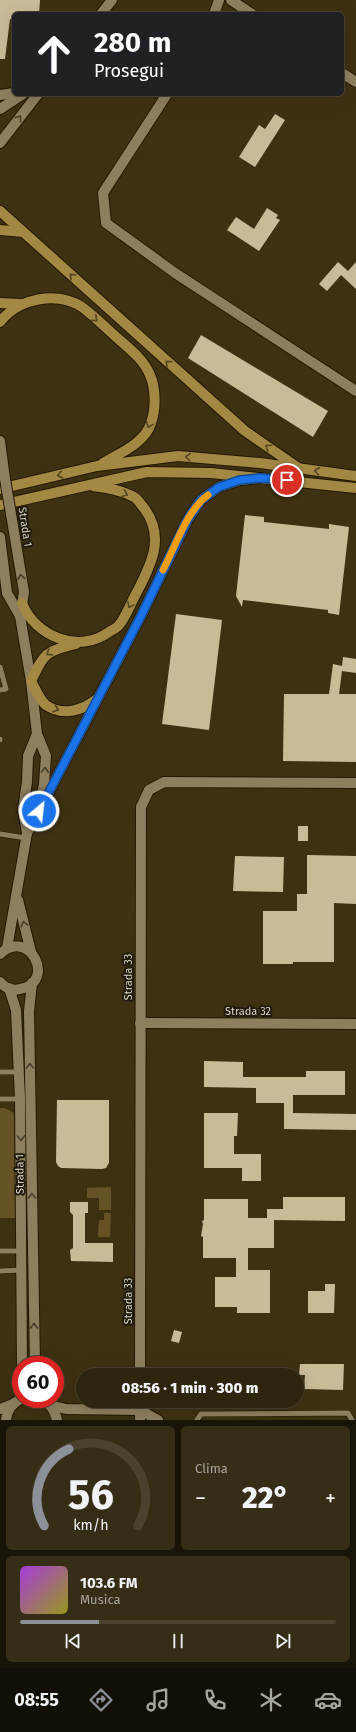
<!DOCTYPE html>
<html lang="it">
<head>
<meta charset="utf-8">
<style>
  :root { --surface:#2e250e; --page:#362d17; --text:#f1f3f6; --muted:#a7a59e; --line:#49422e; --accent:#8c9099 }
  body { margin:0; font-family:"Fira Sans",sans-serif; background:var(--page); color:var(--text); height:100vh; display:flex; flex-direction:column; font-size:15px; white-space:nowrap }
  * { box-sizing:border-box; margin:0 }
  p { font-size:13px; color:var(--muted) }
  .icon { flex:none; width:22px; height:22px; fill:none; stroke:currentColor; stroke-width:2; stroke-linecap:round; stroke-linejoin:round }
  .map { position:relative; height:1420px; overflow:hidden }
  .panel { display:flex; flex-direction:column; gap:6px; padding:6px; background:#191408; flex:1 }
  .panel>* { flex:none }
  .hud { position:absolute; left:12px; top:12px; width:332px; height:84px; border-radius:6px; box-shadow:0 4px 16px #0002,0 0 0 1px var(--line); background:#202124; color:#fff; overflow:hidden }
  .speed { position:absolute; left:12px; top:1356px; display:flex; gap:8px; font-size:20px; font-weight:700; text-align:center }
  .speed>* { display:grid; place-content:center; width:52px; height:52px; border-radius:50%; background:var(--surface); box-shadow:0 4px 16px #0002,0 0 0 1px var(--line); line-height:1 }
  .speed .limit { border:6px solid #d22; background:#fff; color:#111 }
  .pin { position:absolute; display:grid; place-items:center; width:34px; height:34px; color:#fff; margin:-17px; border:2px solid #fff; border-radius:50%; box-shadow:0 1px 4px #0007 }
  .me { position:absolute; width:44px; margin:-22px; rotate:28deg; stroke-linejoin:round; filter:drop-shadow(0 0 3px #0008) }
  .turn { display:flex; align-items:center; gap:14px; height:84px; padding:0 16px; font-size:18px }
  .turn .icon { width:52px; height:52px; stroke-width:2.5 }
  .turn b { display:block; font-size:28px; line-height:34px }
  .big { font-size:30px; font-weight:800; line-height:1.1 }
  .panel .tile { flex:1; display:flex; flex-direction:column; justify-content:center; gap:6px; min-width:0; padding:0 14px; border-radius:6px; background:var(--page) }
  .panel .dial { align-items:center; gap:0 }
  .dial svg { height:104px; overflow:visible; fill:none; stroke:var(--line); stroke-width:7; stroke-linecap:round; text-anchor:middle }
  .dial text { fill:var(--text); stroke:none }
  .song { display:flex; align-items:center; gap:12px }
  .cover { width:48px; height:48px; border-radius:6px; background:linear-gradient(135deg,hsl(280 70% 55%),hsl(60 70% 35%)) }
  .played { height:4px; border-radius:2px; background:linear-gradient(90deg,var(--accent) 25%,var(--line) 25%) }
  .keys { display:flex; justify-content:space-around; direction:ltr }
  .heat { display:flex; justify-content:space-between; align-items:center; font-size:22px; direction:ltr }
  .panel .tiles { flex:1; display:grid; gap:6px; grid-template-columns:1fr 1fr }
  .tile:last-child { grid-column:span 2 }
  .trip { position:absolute; left:76px; top:1368px; width:228px; height:40px; border-radius:20px; background:var(--surface); box-shadow:0 4px 16px #0002,0 0 0 1px var(--line); font-weight:800; line-height:40px; text-align:center }
  .menu { display:flex; height:64px; justify-content:space-around; align-items:center; background:#120f06; color:var(--muted) }
  .menu .icon { width:28px; height:28px }
  .menu .active { color:var(--accent) }
  .menu b { font-size:18px; color:var(--text) }
  .map>svg:first-child { display:block }
</style>
</head>
<body>
<div class="map">
<svg width="356" height="1420" viewBox="0 0 356 1420">
  <rect width="100%" height="100%" fill="#3e3112"/>
  <g fill="#665325">
    <path d="M0,1108h5l9,5 2,105h-16z"/>
    <path d="M111,1187v23h-12v-12h-12v-10z"/>
    <path d="M104,1213h7l-1,24h-12l1,-17h5z"/>
  </g>
  <g fill="#c9ba98">
    <path d="M0,0h40l-1,14h-25v6l-4,-1 -5,40h-5z"/>
    <path d="M275,114l10,6 -30,47 -16,-10 20,-32 6,4z"/>
    <path d="M267,208l11,7 -2,3 4,2 -21,31 -32,-21 9,-13 18,12z"/>
    <path d="M338,262l10,9 8,-9v27l-15,-14 -14,16 -8,-7z"/>
    <path d="M201,335l127,76 -15,26 -125,-79z"/>
    <path d="M245,515l19,2v5l65,7v-5l20,3 -10,88 -11,-2v-3l-85,-10 -1,7 -6,-11z"/>
    <path d="M176,614l46,6 -13,110 -47,-6z"/>
    <path d="M343,657l13,2v14l-14,-2 -3,23h17v68l-73,-1 1,-67h45l4,-30 9,2z"/>
    <rect x="298" y="826" width="10" height="15"/>
    <path d="M307,855l49,1v48l-22,-1v59h-41v2h-30v-53h34v-17h10z"/>
    <path d="M235,856l49,1 -1,35 -50,-1z"/>
    <path d="M204,1061l39,1v15h63v-6h39v24h-52v18l63,1v16l-72,-1v-26h-28v-15l-52,-1z"/>
    <path d="M57,1100h52v63l-3,5 -4,1 -41,-1 -3,-2 -2,-4z"/>
    <path d="M204,1113h34l-1,23h-3v18h27v27h-19v-13h-38z"/>
    <path d="M283,1197h62v24l-71,-1v28h-26v22h22v43h-33v-6h-22v-30h21v-19h-33v-21l-2,-1 2,-12 -1,-3 2,-1v-21h44v19h19v-9h16z"/>
    <path d="M70,1202h18v11h-3v30h28v19l-42,-1 -1,-11 3,-2v-33l-3,-3z"/>
    <path d="M325,1284h10l-1,29h-26v-22h17z"/>
    <path d="M174,1330l8,2 -3,11 -8,-2z"/>
    <path d="M300,1364h44l-1,26 -39,-1 1,-14h-6z"/>
  </g>
  <g fill="none" stroke-linecap="round" stroke-linejoin="round">
    <defs>
      <g id="service">
        <path d="M0,667l6,22 -6,1"/>
        <path d="M0,739v1"/>
        <path d="M0,834l26,4"/>
        <path d="M0,1072h19"/>
        <path d="M0,1099h20"/>
        <path d="M0,1251h22"/>
        <path d="M0,1271l22,-1"/>
        <path d="M197,1420l4,-6 147,-1 4,7"/>
      </g>
      <g id="minor">
        <path d="M231,0l21,14"/>
        <path d="M101,14l11,-14"/>
        <path d="M214,14l5,-14"/>
        <path d="M342,73l14,9"/>
        <path d="M167,94l-64,99 3,30 69,50 181,118"/>
        <path d="M0,95l14,-2"/>
        <path d="M0,109l23,-15"/>
        <path d="M0,143l38,-49"/>
        <path d="M140,1023l216,1"/>
        <path d="M140,1375l1,-568 8,-17 15,-8 192,1"/>
        <path d="M140,1401v19"/>
        <path d="M50,1405l16,4 74,1 18,10"/>
        <path d="M0,1409l13,-5"/>
      </g>
      <g id="tertiary">
        <path d="M0,441l5,38"/>
        <path d="M11,514l13,78 -4,24 11,65 6,53 9,22 -2,28 -5,27 -12,22"/>
        <path d="M0,537l7,56 13,23"/>
        <path d="M18,900l13,52"/>
        <path d="M7,948l20,-115 -4,-24 4,-27 1,-26 9,-22"/>
        <path d="M0,954c30,-28 57,29 20,35 -8,2 -15,-1 -20,-7"/>
        <path d="M32,983l-3,28 6,354"/>
        <path d="M9,988l7,22 4,89 2,266"/>
        <path d="M41,1399c9,4 14,12 16,21"/>
        <path d="M6,1420c1,-10 6,-17 15,-21"/>
      </g>
      <g id="primary">
        <path d="M0,211l245,220 55,38"/>
        <path d="M0,230l23,2"/>
        <path d="M0,303l21,1"/>
        <path d="M0,322c18,-24 57,-31 82,-15 11,8 22,19 32,28 13,12 29,23 36,40 6,14 6,34 1,48 -6,20 -31,30 -48,40"/>
        <path d="M0,489l97,-23 81,-10 82,7 96,13"/>
        <path d="M0,505l147,-33 64,1 145,15"/>
        <path d="M22,603c13,34 57,51 87,29 3,-2 8,-4 10,-7 7,-8 13,-25 19,-35 14,-27 27,-54 6,-82 -3,-3 -6,-9 -10,-11 -13,-7 -27,-9 -41,-11"/>
        <path d="M76,644c-31,8 -31,8 -45,37 4,7 9,20 15,24 17,12 37,5 51,-6"/>
        <path d="M39,811l102,-195 47,-97 13,-19 18,-13 21,-7 20,-2"/>
      </g>
    </defs>
    <use href="#service" stroke="#241900" stroke-width="6"/>
    <use href="#minor" stroke="#241900" stroke-width="12"/>
    <use href="#tertiary" stroke="#241900" stroke-width="12"/>
    <use href="#primary" stroke="#241900" stroke-width="12"/>
    <use href="#service" stroke="#8d7f5e" stroke-width="5"/>
    <use href="#minor" stroke="#8d7f5e" stroke-width="10"/>
    <use href="#tertiary" stroke="#8d7f5e" stroke-width="10"/>
    <use href="#primary" stroke="#a38844" stroke-width="10"/>
    <defs>
      <path id="tertiary-bridge" d="M5,479l6,35"/>
    </defs>
    <use href="#tertiary-bridge" stroke="#241900" stroke-width="12" stroke-linecap="butt"/>
    <use href="#tertiary-bridge" stroke="#8d7f5e" stroke-width="10"/>
  </g>
  <defs><path id="oneway-chevron" d="M-2-3.5L2.5 0L-2 3.5" fill="none" stroke-width="1.6" stroke-linecap="round" stroke-linejoin="round"/></defs>
  <g stroke="#463d29">
    <use href="#oneway-chevron" transform="translate(19 118) rotate(-53)"/>
    <use href="#oneway-chevron" transform="translate(21 577) rotate(-99)"/>
    <use href="#oneway-chevron" transform="translate(45 770) rotate(-87)"/>
    <use href="#oneway-chevron" transform="translate(24 924) rotate(-104)"/>
    <use href="#oneway-chevron" transform="translate(30 1066) rotate(-91)"/>
    <use href="#oneway-chevron" transform="translate(21 1138) rotate(89)"/>
    <use href="#oneway-chevron" transform="translate(32 1196) rotate(-91)"/>
    <use href="#oneway-chevron" transform="translate(34 1326) rotate(-91)"/>
  </g>
  <g stroke="#544623">
    <use href="#oneway-chevron" transform="translate(72 276) rotate(-138)"/>
    <use href="#oneway-chevron" transform="translate(95 319) rotate(41)"/>
    <use href="#oneway-chevron" transform="translate(168 363) rotate(-138)"/>
    <use href="#oneway-chevron" transform="translate(149 425) rotate(114)"/>
    <use href="#oneway-chevron" transform="translate(268 447) rotate(-145)"/>
    <use href="#oneway-chevron" transform="translate(188 457) rotate(-175)"/>
    <use href="#oneway-chevron" transform="translate(317 471) rotate(-173)"/>
    <use href="#oneway-chevron" transform="translate(60 475) rotate(167)"/>
    <use href="#oneway-chevron" transform="translate(125 494) rotate(21)"/>
    <use href="#oneway-chevron" transform="translate(130 605) rotate(118)"/>
    <use href="#oneway-chevron" transform="translate(49 653) rotate(147)"/>
    <use href="#oneway-chevron" transform="translate(56 709) rotate(17)"/>
  </g>
  <g fill="none" stroke-linecap="round" stroke-linejoin="round">
    <defs>
      <path id="route" d="M39,811l102,-195 47,-97 13,-19 18,-13 21,-7 20,-2 27,2"/>
    </defs>
    <use href="#route" stroke="#114b97" stroke-width="10"/>
    <use href="#route" stroke="#1a73e8" stroke-width="7"/>
    <path stroke="#f59e0b" stroke-width="7" d="M163,570c12,-23 24,-60 45,-75"/>
  </g>
  <g text-anchor="middle" dominant-baseline="central" stroke-width="4" stroke-linejoin="round" paint-order="stroke">
    <g font-size="11" fill="#dbd4c3" stroke="#1f1a0d">
      <text transform="translate(25 527) rotate(81)">Strada 1</text>
      <text transform="translate(128 977) rotate(-90)">Strada 33</text>
      <text x="248" y="1011">Strada 32</text>
      <text transform="translate(20 1174) rotate(-91)">Strada 1</text>
      <text transform="translate(128 1301) rotate(-90)">Strada 33</text>
    </g>
  </g>
</svg>
<div class="speed"><div class="limit">60</div></div>
<div class="pin" style="left:287px;top:480px;background:#d93025"><svg class="icon" aria-label="arrive" viewBox="0 0 24 24"><path d="M6 21V4h12l-3 4 3 4H6"/></svg></div>
<svg class="me" style="left:39px;top:811px" viewBox="-20 -20 40 40"><circle r="17" fill="#1a73e8" stroke="#fff" stroke-width="3"/><path d="M0-11L8 9 0 5-8 9z" fill="#fff"/></svg>
<div class="trip">08:56 · 1 min · 300 m</div>
<div class="hud">
<div class="turn"><svg class="icon" aria-label="ahead" viewBox="0 0 24 24"><path d="M12 20V5M6 11l6-6 6 6"/></svg><div><b>280 m</b>Prosegui</div></div>
</div>
</div>
<section class="panel">
<div class="tiles">
<div class="tile dial"><svg viewBox="0 0 100 80">
<path d="M14 69A42 42 0 1 1 86 69"/>
<path d="M14 69A42 42 0 0 1 33 10" stroke="#8c9099"/>
<text x="50" y="56" font-size="32" font-weight="700">56</text>
<text x="50" y="72" font-size="11">km/h</text>
</svg></div>
<div class="tile"><p>Clima</p>
<div class="heat"><a>−</a><b class="big">22°</b><a>+</a></div>
</div>
<div class="tile">
<div class="song"><i class="cover"></i><div><b>103.6 FM</b><p>Musica</p></div></div>
<div class="played"></div>
<div class="keys"><svg class="icon" aria-label="previous" viewBox="0 0 24 24"><path d="M18 5L8 12l10 7zM5 5v14"/></svg><svg class="icon" aria-label="pause" viewBox="0 0 24 24"><path d="M8 5v14M16 5v14"/></svg><svg class="icon" aria-label="next" viewBox="0 0 24 24"><path d="M6 5l10 7-10 7zM19 5v14"/></svg></div>
</div>
</div>
</section>
<nav class="menu">
<b>08:55</b>
<svg class="icon active" aria-label="directions" viewBox="0 0 24 24"><path d="M12 3l9 9-9 9-9-9zM9 14v-3h6M13 9l2 2-2 2"/></svg>
<svg class="icon" aria-label="music" viewBox="0 0 24 24"><path d="M9 18V5l10-2v13"/><circle cx="6" cy="18" r="3"/><circle cx="16" cy="16" r="3"/></svg>
<svg class="icon" aria-label="phone" viewBox="0 0 24 24"><path d="M5 4h4l2 5-3 2q2 4 5 5l2-3 5 2v4C11 20 4 13 5 4z"/></svg>
<svg class="icon" aria-label="climate" viewBox="0 0 24 24"><path d="M12 3v18M4 7l16 10M4 17L20 7"/></svg>
<svg class="icon" aria-label="car" viewBox="0 0 24 24"><path d="M5 17H2v-5l4-1 3-4h7l3 4 3 1v5h-3M9 17h6M6 11h13"/><circle cx="7" cy="17" r="2"/><circle cx="17" cy="17" r="2"/></svg>
</nav>
</body>
</html>
